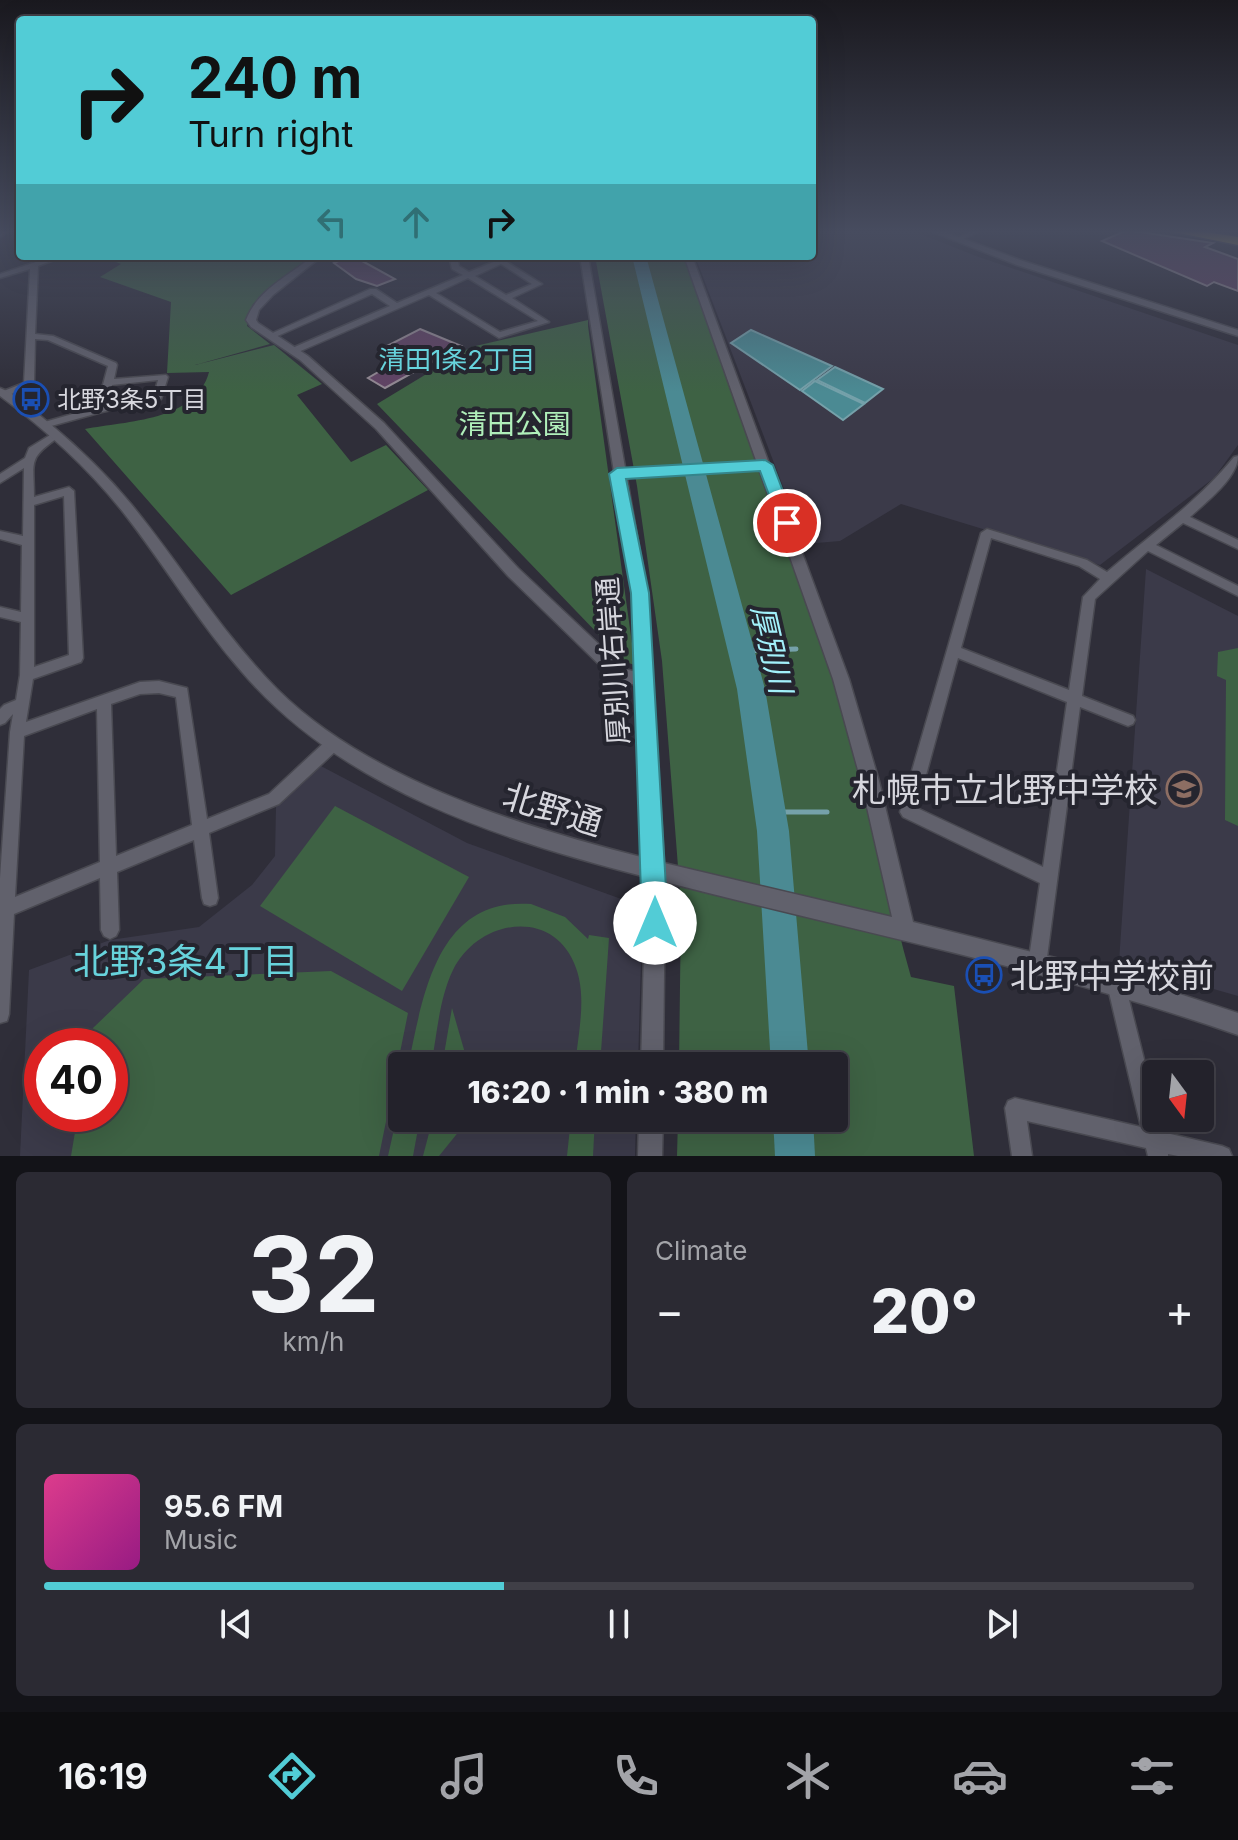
<!DOCTYPE html>
<html lang="en">
<head>
<meta charset="utf-8">
<style>
  :root { --surface:#23222b; --page:#2b2a33; --text:#f1f3f6; --muted:#a3a4a9; --line:#403f47; --accent:#52ccd6 }
  body { margin:0; font-family:Inter,"Noto Sans JP",sans-serif; background:var(--page); color:var(--text); height:100vh; display:flex; flex-direction:column; font-size:30px; white-space:nowrap }
  * { box-sizing:border-box; margin:0 }
  p { font-size:26px; color:var(--muted) }
  .icon { flex:none; width:44px; height:44px; fill:none; stroke:currentColor; stroke-width:2; stroke-linecap:round; stroke-linejoin:round }
  .map { position:relative; height:1156px; overflow:hidden }
  .details { display:flex; flex-direction:column; gap:16px; padding:16px; background:#131318; flex:1 }
  .details>* { flex:none }
  .hud { position:absolute; left:16px; top:16px; width:800px; height:244px; border-radius:8px; box-shadow:0 8px 32px #0002,0 0 0 2px var(--line); background:#52ccd6; color:#111; overflow:hidden }
  .needle { width:52px; rotate:165deg }
  .controls { position:absolute; left:1142px; top:1060px; display:grid; gap:16px }
  .controls a { display:grid; place-items:center; width:72px; height:72px; border-radius:8px; background:var(--surface); box-shadow:0 8px 32px #0002,0 0 0 2px var(--line); font-size:40px }
  .speed { position:absolute; left:24px; top:1028px; display:flex; gap:16px; font-size:40px; font-weight:700; text-align:center }
  .speed>* { display:grid; place-content:center; width:104px; height:104px; border-radius:50%; background:var(--surface); box-shadow:0 8px 32px #0002,0 0 0 2px var(--line); line-height:1 }
  .speed .limit { border:12px solid #d22; background:#fff; color:#111 }
  .pin { position:absolute; display:grid; place-items:center; width:68px; height:68px; color:#fff; margin:-34px; border:4px solid #fff; border-radius:50%; box-shadow:0 2px 8px #0007 }
  .me { position:absolute; width:88px; margin:-44px; rotate:0deg; stroke-linejoin:round; filter:drop-shadow(0 0 6px #0008) }
  .turn { display:flex; align-items:center; gap:28px; height:168px; padding:0 40px; font-size:36px }
  .turn .icon { width:104px; height:104px; stroke-width:2.5 }
  .turn b { display:block; font-size:56px; line-height:68px }
  .lanes { display:flex; align-items:center; height:76px; padding:0 40px; background:#0003; justify-content:center; gap:40px; direction:ltr }
  .lanes .off { opacity:.35 }
  .big { font-size:60px; font-weight:800; line-height:1.1 }
  .details .card { flex:1; display:flex; flex-direction:column; justify-content:center; gap:12px; min-width:0; padding:0 28px; border-radius:12px; background:var(--page) }
  .details .dial { align-items:center; gap:0 }
  .dial b { font-size:104px; line-height:1 }
  .song { display:flex; align-items:center; gap:24px }
  .cover { width:96px; height:96px; border-radius:12px; background:linear-gradient(135deg,hsl(330 70% 55%),hsl(310 70% 35%)) }
  .played { height:8px; border-radius:4px; background:linear-gradient(90deg,var(--accent) 40%,var(--line) 40%) }
  .keys { display:flex; justify-content:space-around; direction:ltr }
  .heat { display:flex; justify-content:space-between; align-items:center; font-size:44px; direction:ltr }
  .details .tiles { flex:1; display:grid; gap:16px; grid-template-columns:1fr 1fr }
  .card:last-child { grid-column:span 2 }
  .trip { position:absolute; left:388px; top:1052px; width:460px; height:80px; border-radius:8px; background:var(--surface); box-shadow:0 8px 32px #0002,0 0 0 2px var(--line); font-weight:800; line-height:80px; text-align:center }
  .tab-bar { display:flex; height:128px; justify-content:space-around; align-items:center; background:#0e0e11; color:var(--muted) }
  .tab-bar .icon { width:56px; height:56px }
  .tab-bar .on { color:var(--accent) }
  .tab-bar b { font-size:36px; color:var(--text) }
  .map>svg:first-child { display:block }
</style>
</head>
<body>
<div class="map">
<svg width="1238" height="1156" viewBox="0 0 1238 1156">
  <rect width="100%" height="100%" fill="#2f2e39"/>
  <g fill="#3b3a49" fill-rule="evenodd">
    <path d="M812,230h99l65,26 262,89v100l-24,33 -114,87 -199,-61 -61,37 -35,3 -110,-288h117z"/>
    <path d="M1146,569l92,47v380l-119,-34z"/>
    <path d="M319,765l148,78 157,57 18,24 -4,142h-236v52h234l-1,38h-615l9,-186 81,-30 89,-13 53,-42 23,-29 1,-49zM42,1046h68v68h-68z"/>
  </g>
  <g fill="#3e6244">
    <path d="M100,256h213l-60,48 -6,22 23,18 -75,21 79,-20 48,39 -25,11 54,67 35,-17 42,45 -197,105 -146,-166c42,-8 111,-8 124,-57l-42,1 4,-71 -71,-25 21,-13z"/>
    <path d="M595,256h89c57,157 118,314 165,475 24,81 39,165 62,246l43,9 20,170h-297l1,-38h156v-52h-155l2,-161 -19,-244 -25,-175z"/>
    <path d="M588,320v6l47,339 -10,-3 -248,-258 94,-57z"/>
    <path d="M1238,648v178l-13,-6 1,-140 -9,-4 1,-24z"/>
    <path d="M335,806l134,71 -67,114 -142,-85z"/>
    <path d="M531,904l34,13 23,22 1,-4 20,3 -9,128h-25c3,-31 12,-68 1,-98 -21,-61 -97,-50 -123,2 -14,29 -16,65 -22,96h-23c15,-69 28,-169 123,-162z"/>
    <path d="M331,971l77,42 -29,143h-308l7,-42h32v-68h-20l3,-18 51,-49z"/>
    <path d="M452,1008l15,52 -6,6h-19z"/>
    <path d="M402,1093v25h18l-7,38h-25z"/>
    <path d="M433,1118h18l9,12 -21,26h-16z"/>
    <path d="M571,1118h24l-2,38h-26z"/>
  </g>
  <g fill="#4b8a93" stroke="#75a1aa" stroke-width="2">
    <path d="M751,330l81,36 -32,24 -69,-47z"/>
    <path d="M835,367l48,22 -18,14 -48,-23z"/>
    <path d="M815,381l49,23 -21,16 -41,-29z"/>
  </g>
  <g fill="none" stroke-linecap="round" stroke-linejoin="round">
    <g stroke="#75a1aa" stroke-width="5">
      <path d="M741,651l55,-2"/>
      <path d="M770,812h57"/>
    </g>
    <g fill="#4b8a93" fill-rule="evenodd">
      <path d="M632,256h14l119,433 24,142 20,235h-38l-14,-235 -20,-142z"/>
      <path d="M773,1118h40l2,38h-40z"/>
    </g>
  </g>
  <g fill="#614364" stroke="#948a94" stroke-width="2">
    <path d="M1127,230l86,13 -8,4 33,12v32l-24,-9 -7,4 -105,-45z"/>
    <path d="M350,256h28l-14,6 31,17 -18,7 -21,-7 -22,-16z"/>
    <path d="M420,329l41,17 -76,42 -17,-10 36,-21 -19,-10z"/>
  </g>
  <g fill="none" stroke-linecap="round" stroke-linejoin="round">
    <defs>
      <g id="minor">
        <path d="M973,230h9l-23,11 -6,-1z"/>
        <path d="M54,256h11l-27,10 -3,68 18,2 63,27 1,2 -3,14 52,-4 2,2 -7,22 -59,13 -58,16 -3,-1v-4l56,-16 11,-41 -60,-26 -13,-1 -1,45 -27,12h-6v-4l23,-9 6,-114 -30,9v-4zM158,380l-4,15 -47,10 5,-20z"/>
        <path d="M449,256h8l2,10 10,6 39,-16h10l-11,6 35,22 -30,14 37,24 -50,16 -70,-43 -133,58h-6v-4l100,-43 -18,-12 -99,44 -7,-2 104,-47h6l21,14 66,-28 -11,-6zM501,264l31,20 -26,11 -31,-19zM468,278l70,43 -38,11 -64,-39z"/>
        <path d="M55,432l4,1v4c-32,22 -25,24 -25,60l35,-10 5,4 9,167 -2,4 -48,17 -7,43 114,-40 19,-1 28,7 20,131 62,-25 59,-55 5,-2 5,2 2,5 -2,5 -59,55 -70,29 9,65 -2,6 -6,2 -6,-2 -2,-6 -8,-58 -77,32 2,58 -3,6 -6,3 -6,-3 -3,-6 -1,-52 -86,36 -5,100 -2,7 -7,2v-145l10,-146 3,-18 -8,9 -5,2v-16l4,-4 12,-5 4,-25 1,-53 -21,-5v-10l21,5 1,-67 -22,-6v-8l23,5 1,-68 -24,15v-9l25,-16 4,-10zM64,496l5,159 -35,12v-162zM159,693l17,4 16,128 -76,31 -5,-152 29,-10zM97,709l3,153 -85,35 9,-161z"/>
        <path d="M1238,456c0,22 -32,46 -48,61l48,23v9l-55,-26 -27,22 82,41v10l-90,-45 -53,48 -13,97 51,20 2,4 -2,4 -5,2 -48,-19 -34,258 -3,6 -6,3 -6,-3 -3,-6 12,-82 -137,-66 -3,-5 81,-279 6,-4 100,31 20,12c44,-38 91,-70 127,-115zM991,538l88,28 21,13 -17,18 -14,93 -108,-42zM958,658l109,44 -24,165 -126,-59z"/>
        <path d="M765,462l5,3 -1,2 -152,11 -5,-4 5,-4z"/>
        <path d="M1116,975l6,3 3,6 31,123v11h3l3,14 60,14 7,3 3,7h-54l-10,-2v2h-20l-2,-8 -119,-27 5,35h-20l-7,-48 3,-7 7,-3 126,29 -34,-143 3,-6z"/>
      </g>
      <g id="tertiary">
        <path d="M928,230h12l83,31 215,69v6l-221,-71z"/>
        <path d="M313,256h9l-49,39 -14,15 -3,10 2,3 50,33 76,67 134,145 107,101 11,3 -3,-79 -53,-337h8l59,337 17,270 228,54 -31,-136 -28,-102 -149,-423h8l157,423 30,102 34,141 202,51 123,40v22c-189,-66 -380,-103 -573,-153l-2,184h-22l5,-189c-145,-37 -304,-88 -404,-205 -44,-50 -78,-108 -119,-160 -35,-44 -78,-83 -123,-116v-8c18,7 34,23 49,35 30,25 58,52 82,81 50,61 91,130 147,186 91,90 245,137 367,168l-8,-173 -22,-5 -107,-104 -132,-147 -76,-69 -49,-33 -5,-7c12,-31 43,-44 67,-64z"/>
        <path d="M639,1118h24l-1,38h-24z"/>
      </g>
      <path id="secondary" d="M0,230h11l-11,7z"/>
      <path id="trunk" d="M1164,230h28l46,7v8z"/>
    </defs>
    <use href="#minor" stroke="#494951" stroke-width="3"/>
    <use href="#tertiary" stroke="#494951" stroke-width="3"/>
    <use href="#secondary" stroke="#494951" stroke-width="3"/>
    <use href="#trunk" stroke="#494951" stroke-width="3"/>
    <use href="#minor" fill="#61616c" fill-rule="evenodd"/>
    <use href="#tertiary" fill="#61616c" fill-rule="evenodd"/>
    <use href="#secondary" fill="#61616c" fill-rule="evenodd"/>
    <use href="#trunk" fill="#baa645" fill-rule="evenodd"/>
  </g>
  <linearGradient id="sky" x2="0" y2="1"><stop stop-color="#1a191f"/><stop offset="0.59" stop-color="#474c5f"/><stop offset="1" stop-color="#474c5f" stop-opacity="0"/></linearGradient>
  <rect width="1238" height="392" fill="url(#sky)"/>
  <path fill="#52ccd6" stroke="#35858b" stroke-width="2" d="M765,460l8,5 22,58 -2,4h-12l-21,-56 -134,8 23,114 19,330 -4,9 -9,4 -9,-4 -4,-9 -11,-330 -22,-119 8,-6z"/>
  <defs>
    <symbol id="bus-ring" viewBox="-11 -11 22 22"><circle r="9.5" fill="#25252f" stroke="#1a4fb4" stroke-width="1.5"/><path d="M-5-6H5V4H4V6H2V4H-2V6H-4V4H-5ZM-3.5-4V0h7V-4ZM-3.5 1.2v1.5H-2V1.2ZM2 1.2v1.5H3.5V1.2Z" fill="#1a4fb4"/></symbol>
    <symbol id="school-ring" viewBox="-11 -11 22 22"><circle r="9.5" fill="#25252f" stroke="#8d6e63" stroke-width="1.5"/><path d="M0-5L7-2L0 1L-7-2ZM-4 1L0 2.5L4 1V4Q0 6-4 4Z" fill="#8d6e63"/></symbol>
  </defs>
  <g fill-rule="evenodd">
    <use href="#bus-ring" x="11" y="379" width="40" height="40"/>
    <use href="#school-ring" x="1164" y="769" width="40" height="40"/>
    <use href="#bus-ring" x="964" y="955" width="40" height="40"/>
  </g>
  <g text-anchor="middle" dominant-baseline="central" stroke-width="8" stroke-linejoin="round" paint-order="stroke">
    <g font-size="24" fill="#d7d7de" stroke="#25252f" text-anchor="start">
      <text x="57" y="399">北野3条5丁目</text>
    </g>
    <g font-size="26" fill="#67d3dc" stroke="#25252f">
      <text x="457" y="359">清田1条2丁目</text>
    </g>
    <g font-size="28" fill="#b0efba" stroke="#25252f">
      <text x="515" y="424">清田公園</text>
    </g>
    <g font-size="28" fill="#d7d7de" stroke="#25252f">
      <text transform="translate(613 661) rotate(-94)">厚別川右岸通</text>
    </g>
    <g font-size="30" font-style="italic" fill="#a2f0fa" stroke="#25252f">
      <text transform="translate(772 649) rotate(77)">厚別川</text>
    </g>
    <g font-size="34" fill="#d7d7de" stroke="#25252f" text-anchor="end">
      <text x="1158" y="789">札幌市立北野中学校</text>
      <text x="1010" y="975" text-anchor="start">北野中学校前</text>
    </g>
    <g font-size="34" fill="#d7d7de" stroke="#25252f">
      <text transform="translate(553 809) rotate(17)">北野通</text>
    </g>
    <g font-size="36" fill="#67d3dc" stroke="#25252f">
      <text x="186" y="961">北野3条4丁目</text>
    </g>
  </g>
</svg>
<div class="controls">
<a><svg class="needle" viewBox="-14 -14 28 28"><path d="M0-13l5 13h-10z" fill="#e53935"/><path d="M0 13l5-13h-10z" fill="#a3a4a9"/></svg></a>
</div>
<div class="speed"><div class="limit">40</div></div>
<div class="pin" style="left:787px;top:523px;background:#d93025"><svg class="icon" aria-label="arrive" viewBox="0 0 24 24"><path d="M6 21V4h12l-3 4 3 4H6"/></svg></div>
<svg class="me" style="left:655px;top:923px" viewBox="-20 -20 40 40"><circle r="19" fill="#fff"/><path d="M0-13L10 11 0 6-10 11z" fill="#52ccd6"/></svg>
<div class="trip">16:20 · 1 min · 380 m</div>
<div class="hud">
<div class="turn"><svg class="icon" aria-label="right" viewBox="0 0 24 24"><path d="M7 20v-9h11M14 6l5 5-5 5"/></svg><div><b>240 m</b>Turn right</div></div>
<div class="lanes"><svg class="icon off" aria-label="left" viewBox="0 0 24 24"><path d="M17 20v-9H6M10 6l-5 5 5 5"/></svg><svg class="icon off" aria-label="ahead" viewBox="0 0 24 24"><path d="M12 20V5M6 11l6-6 6 6"/></svg><svg class="icon" aria-label="right" viewBox="0 0 24 24"><path d="M7 20v-9h11M14 6l5 5-5 5"/></svg></div>
</div>
</div>
<section class="details">
<div class="tiles">
<div class="card dial"><b>32</b><p>km/h</p></div>
<div class="card"><p>Climate</p>
<div class="heat"><a>−</a><b class="big">20°</b><a>+</a></div>
</div>
<div class="card">
<div class="song"><i class="cover"></i><div><b>95.6 FM</b><p>Music</p></div></div>
<div class="played"></div>
<div class="keys"><svg class="icon" aria-label="previous" viewBox="0 0 24 24"><path d="M18 5L8 12l10 7zM5 5v14"/></svg><svg class="icon" aria-label="pause" viewBox="0 0 24 24"><path d="M8 5v14M16 5v14"/></svg><svg class="icon" aria-label="next" viewBox="0 0 24 24"><path d="M6 5l10 7-10 7zM19 5v14"/></svg></div>
</div>
</div>
</section>
<nav class="tab-bar">
<b>16:19</b>
<svg class="icon on" aria-label="directions" viewBox="0 0 24 24"><path d="M12 3l9 9-9 9-9-9zM9 14v-3h6M13 9l2 2-2 2"/></svg>
<svg class="icon" aria-label="music" viewBox="0 0 24 24"><path d="M9 18V5l10-2v13"/><circle cx="6" cy="18" r="3"/><circle cx="16" cy="16" r="3"/></svg>
<svg class="icon" aria-label="phone" viewBox="0 0 24 24"><path d="M5 4h4l2 5-3 2q2 4 5 5l2-3 5 2v4C11 20 4 13 5 4z"/></svg>
<svg class="icon" aria-label="climate" viewBox="0 0 24 24"><path d="M12 3v18M4 7l16 10M4 17L20 7"/></svg>
<svg class="icon" aria-label="car" viewBox="0 0 24 24"><path d="M5 17H2v-5l4-1 3-4h7l3 4 3 1v5h-3M9 17h6M6 11h13"/><circle cx="7" cy="17" r="2"/><circle cx="17" cy="17" r="2"/></svg>
<svg class="icon" aria-label="filters" viewBox="0 0 24 24"><path d="M4 7h16M4 17h16"/><circle cx="9" cy="7" r="2"/><circle cx="15" cy="17" r="2"/></svg>
</nav>
</body>
</html>
